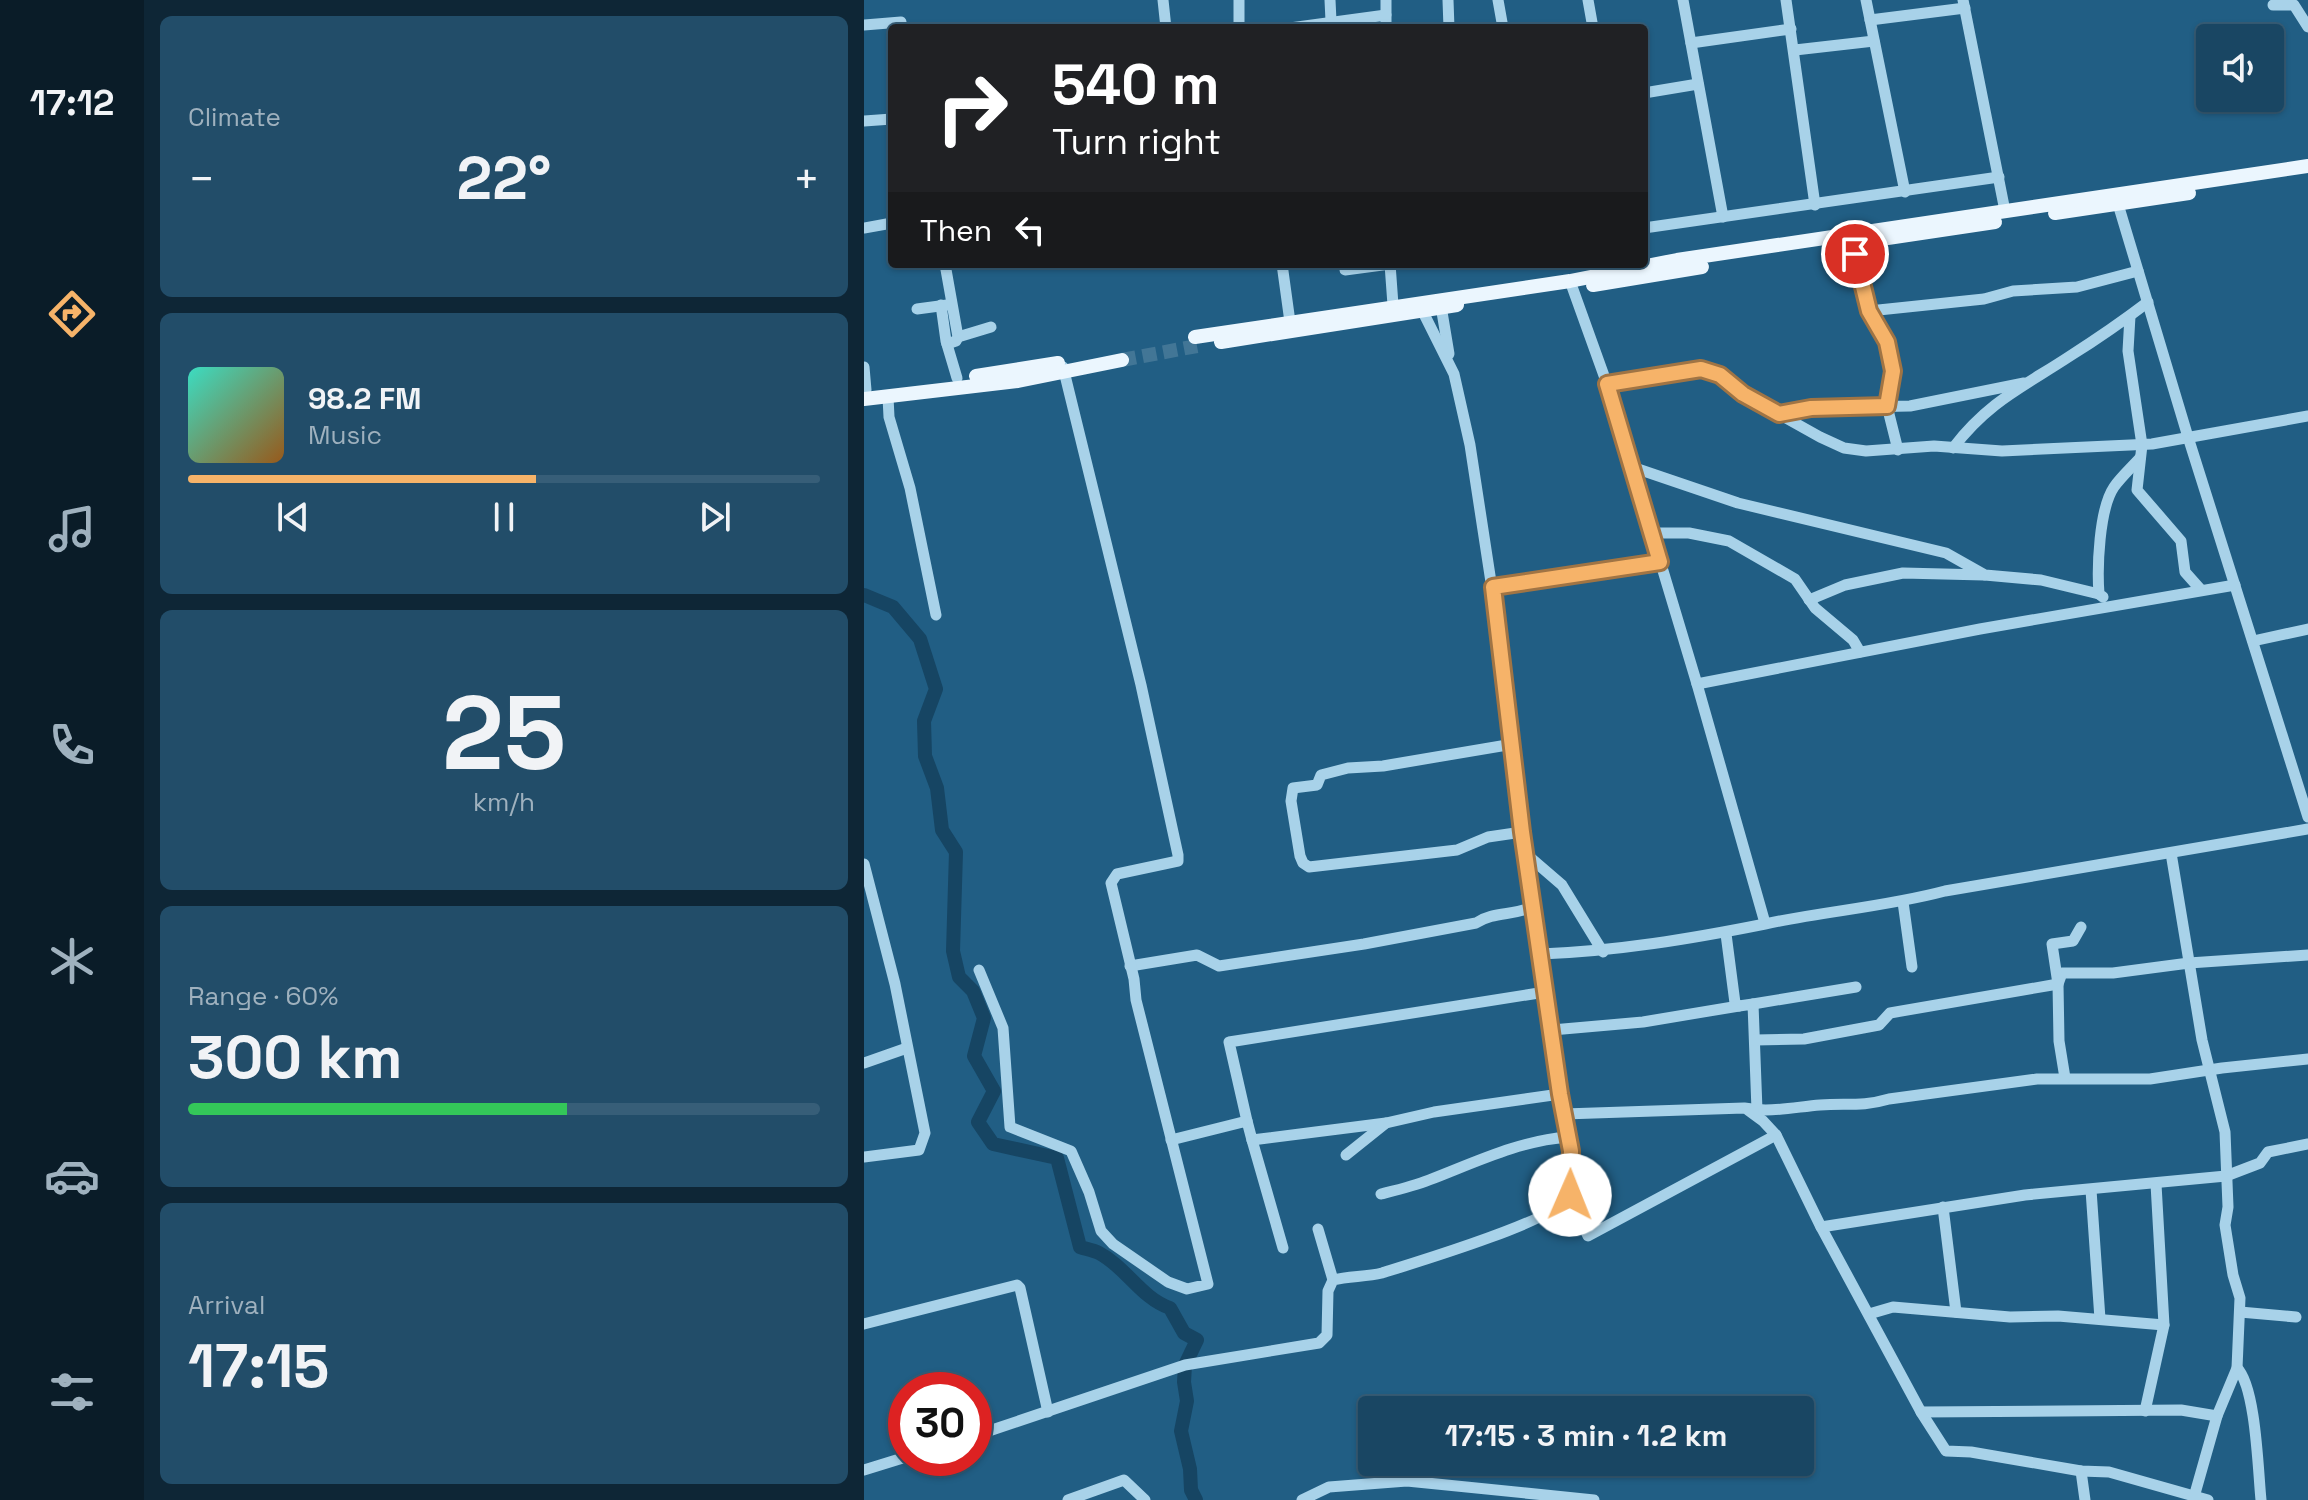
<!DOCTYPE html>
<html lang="en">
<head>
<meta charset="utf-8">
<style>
  :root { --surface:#194663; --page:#224d69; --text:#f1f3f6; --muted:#9fb1be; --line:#375e78; --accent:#f6b369 }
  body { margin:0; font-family:"Space Grotesk",sans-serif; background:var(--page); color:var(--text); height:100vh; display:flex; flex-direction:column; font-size:30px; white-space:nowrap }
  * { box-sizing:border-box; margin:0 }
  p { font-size:26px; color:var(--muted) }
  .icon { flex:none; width:44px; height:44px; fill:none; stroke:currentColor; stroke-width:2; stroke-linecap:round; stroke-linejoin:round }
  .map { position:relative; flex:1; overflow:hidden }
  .details { display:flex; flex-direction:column; gap:16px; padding:16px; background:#0e2636; width:720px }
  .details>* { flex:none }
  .banner { position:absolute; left:24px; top:24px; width:760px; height:244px; border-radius:8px; box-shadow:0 2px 6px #0004,0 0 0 2px var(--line); background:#202124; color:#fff; overflow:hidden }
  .buttons { position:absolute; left:1332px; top:24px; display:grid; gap:16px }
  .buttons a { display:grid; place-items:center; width:88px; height:88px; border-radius:8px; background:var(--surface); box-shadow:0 2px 6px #0004,0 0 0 2px var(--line); font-size:40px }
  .speed { position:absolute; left:24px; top:1372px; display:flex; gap:16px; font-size:40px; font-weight:700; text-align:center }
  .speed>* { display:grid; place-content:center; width:104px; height:104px; border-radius:50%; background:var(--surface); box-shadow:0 2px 6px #0004,0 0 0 2px var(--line); line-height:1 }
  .speed .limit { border:12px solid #d22; background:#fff; color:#111 }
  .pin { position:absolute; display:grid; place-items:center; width:68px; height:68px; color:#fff; margin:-34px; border:4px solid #fff; border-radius:50%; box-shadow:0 2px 8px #0007 }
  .me { position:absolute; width:88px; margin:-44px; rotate:1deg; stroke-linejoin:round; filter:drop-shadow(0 0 6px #0008) }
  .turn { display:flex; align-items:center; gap:28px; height:168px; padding:0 32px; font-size:36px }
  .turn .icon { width:104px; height:104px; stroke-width:2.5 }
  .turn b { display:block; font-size:56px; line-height:68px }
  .then { display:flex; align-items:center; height:76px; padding:0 32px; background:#0003; gap:16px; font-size:30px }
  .big { font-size:60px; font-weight:600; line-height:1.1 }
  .details .card { flex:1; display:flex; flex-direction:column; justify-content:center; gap:12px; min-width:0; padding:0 28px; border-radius:12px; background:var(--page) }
  .details .dial { align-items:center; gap:0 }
  .dial b { font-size:104px; line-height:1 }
  .song { display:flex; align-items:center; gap:24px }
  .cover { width:96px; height:96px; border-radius:12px; background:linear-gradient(135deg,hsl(170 70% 55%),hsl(30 70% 35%)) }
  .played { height:8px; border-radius:4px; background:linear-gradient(90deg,var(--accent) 55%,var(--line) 55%) }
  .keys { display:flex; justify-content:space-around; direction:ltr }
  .heat { display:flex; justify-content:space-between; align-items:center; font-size:44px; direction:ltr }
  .charge { height:12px; border-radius:6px; background:linear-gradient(90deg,#34c759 60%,var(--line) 0) }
  .trip { position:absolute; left:494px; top:1396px; width:456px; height:80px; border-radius:8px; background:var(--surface); box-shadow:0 2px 6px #0004,0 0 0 2px var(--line); font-weight:600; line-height:80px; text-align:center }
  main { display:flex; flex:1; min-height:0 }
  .dock { display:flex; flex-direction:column; width:144px; justify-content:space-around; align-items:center; background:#0a1c28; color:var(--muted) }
  .dock .icon { width:56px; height:56px }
  .dock .selected { color:var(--accent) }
  .dock b { font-size:36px; color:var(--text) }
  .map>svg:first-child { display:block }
</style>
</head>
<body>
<main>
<nav class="dock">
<b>17:12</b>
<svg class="icon selected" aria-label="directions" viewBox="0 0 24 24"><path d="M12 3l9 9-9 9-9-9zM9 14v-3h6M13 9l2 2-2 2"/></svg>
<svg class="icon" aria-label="music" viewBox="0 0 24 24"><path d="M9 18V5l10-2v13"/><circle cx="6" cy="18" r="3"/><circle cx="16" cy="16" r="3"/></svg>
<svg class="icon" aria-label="phone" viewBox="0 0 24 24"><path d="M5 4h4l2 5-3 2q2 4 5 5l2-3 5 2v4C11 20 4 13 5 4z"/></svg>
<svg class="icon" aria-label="climate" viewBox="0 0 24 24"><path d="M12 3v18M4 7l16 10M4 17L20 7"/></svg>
<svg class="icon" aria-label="car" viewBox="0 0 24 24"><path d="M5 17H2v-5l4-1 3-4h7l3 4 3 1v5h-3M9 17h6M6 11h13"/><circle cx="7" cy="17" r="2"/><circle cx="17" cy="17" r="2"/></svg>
<svg class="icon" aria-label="filters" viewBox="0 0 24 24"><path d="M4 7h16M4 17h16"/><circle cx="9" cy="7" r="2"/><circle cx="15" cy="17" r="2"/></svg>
</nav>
<section class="details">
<div class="card"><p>Climate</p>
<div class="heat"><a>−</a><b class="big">22°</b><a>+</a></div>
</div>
<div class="card">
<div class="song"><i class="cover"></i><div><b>98.2 FM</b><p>Music</p></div></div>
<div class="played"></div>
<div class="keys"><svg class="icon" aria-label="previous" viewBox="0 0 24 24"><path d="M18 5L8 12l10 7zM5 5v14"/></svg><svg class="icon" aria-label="pause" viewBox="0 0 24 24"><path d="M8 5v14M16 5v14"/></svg><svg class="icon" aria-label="next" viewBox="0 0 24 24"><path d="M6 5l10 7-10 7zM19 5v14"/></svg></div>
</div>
<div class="card dial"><b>25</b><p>km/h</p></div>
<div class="card"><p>Range · 60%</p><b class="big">300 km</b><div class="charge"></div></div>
<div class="card"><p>Arrival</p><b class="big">17:15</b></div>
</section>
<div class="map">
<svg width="1444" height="1500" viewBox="0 0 1444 1500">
  <rect width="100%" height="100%" fill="#215e84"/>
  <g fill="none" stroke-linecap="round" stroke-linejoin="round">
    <path stroke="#164563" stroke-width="14" d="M0,595l29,12 27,32 16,50 -12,32 1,35 12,32 5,42 14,22 -3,99 6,26 14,14 11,27 -10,38 20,35 -16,31 15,22 64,14 23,89c6,2 13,3 19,6 27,14 42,45 71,55l14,25 13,7 -12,25 -1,17 3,19 -6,30 9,38 1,21 5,10"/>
    <path stroke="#427696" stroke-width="14" stroke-dasharray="14 7" stroke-linecap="butt" d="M258,360l75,-14"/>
    <g stroke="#a8d2e9" stroke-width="11">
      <path d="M299,0l3,28"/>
      <path d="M375,0v28"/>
      <path d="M466,0l1,21"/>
      <path d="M522,0v28"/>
      <path d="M584,0l1,28"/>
      <path d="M634,0l5,28"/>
      <path d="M724,0l5,28"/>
      <path d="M819,0l40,217"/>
      <path d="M922,0l29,205"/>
      <path d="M1002,0l39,192"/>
      <path d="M1099,0l42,211"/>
      <path d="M1409,5h21l14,22"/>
      <path d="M1006,20l95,-12"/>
      <path d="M0,25l37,-3"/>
      <path d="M426,28l96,-13"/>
      <path d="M827,43l100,-14"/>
      <path d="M931,50l79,-9"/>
      <path d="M780,93l54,-9"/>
      <path d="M0,121l28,-2"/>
      <path d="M1254,204l70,233 120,380"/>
      <path d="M0,228l28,-5"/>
      <path d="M780,228l355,-51"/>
      <path d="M991,254l14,57 115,-12 29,-8 64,-4 61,-16"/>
      <path d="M81,264l13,73 -2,4 -9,3"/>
      <path d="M418,264l8,58"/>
      <path d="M526,264l3,41"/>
      <path d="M481,270l45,-6"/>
      <path d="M706,281l37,103 90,300 68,239"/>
      <path d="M576,300l9,54"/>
      <path d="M77,305l5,36 11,37"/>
      <path d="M53,309l30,-4"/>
      <path d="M1005,311l18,31 6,29 -6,35 11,44"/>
      <path d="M559,312l31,62 16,71 34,222 18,165 42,282 180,-6c25,5 51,-1 76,-3 26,-2 42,2 69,-6l148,-20h113l72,-11 86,-9"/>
      <path d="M1266,316l-2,35 14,94 -5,45 44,51 4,31 16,18"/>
      <path d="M94,337l33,-10"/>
      <path d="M0,367l2,23"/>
      <path d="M743,384l94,-15 19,6 23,19 77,43 24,11 22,3 68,-5 68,5 150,-7 156,-28"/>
      <path d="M24,397l1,20 21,71 26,127"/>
      <path d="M915,414l32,-6 99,-2 114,-23"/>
      <path d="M1089,448c36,-47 70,-61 117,-92 27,-17 53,-35 78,-54"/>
      <path d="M768,467l106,36 208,50 39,22 56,5 58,14"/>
      <path d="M788,533h37l40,8 66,38 20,29 38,32 7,12"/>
      <path d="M629,587l167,-25"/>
      <path d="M1239,597l-4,-3c-2,-26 0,-85 15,-107 7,-10 18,-20 26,-29"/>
      <path d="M945,600l36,-15 58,-12 81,2"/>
      <path d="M1389,641l55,-12"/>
      <path d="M833,684l283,-55 255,-44"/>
      <path d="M649,744l-130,22 -35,2 -27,7 -4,10 -24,3 -2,13 9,55 3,7 6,4 148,-17 31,-13 34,-5"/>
      <path d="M1307,853l31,187 23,92 3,75 -3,18 8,50 7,23 -3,70 -20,48 -23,81"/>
      <path d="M662,854l36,31 41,67"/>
      <path d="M0,864l31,120 30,149 -6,17 -55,7"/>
      <path d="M1039,902l9,65"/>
      <path d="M862,934l9,69 4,3 14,-2 4,106"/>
      <path d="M677,954c76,-3 149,-15 224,-30 60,-13 120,-17 180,-33l363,-62"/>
      <path d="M266,966l67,-11 22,11 145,-22 112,-21c18,-12 39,-7 58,-17"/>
      <path d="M115,970l24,58 7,99 61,24 18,41 12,39 12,13 55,38 19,7 21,-5 -72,-284 -2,-21 -23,-96 6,-9 61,-13v-6l-37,-170 -78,-318"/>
      <path d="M889,1004l103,-17"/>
      <path d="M688,1030l91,-8 96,-16"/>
      <path d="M891,1040l49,-1 75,-14 11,-12 168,-29 4,-11h51l76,-10 119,-8"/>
      <path d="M0,1063l43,-15"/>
      <path d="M1201,1078l-6,-37 -1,-57 -6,-40 21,-3 8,-14"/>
      <path d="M884,1110l15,11 13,14 45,92 100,185 25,39 25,1 110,19 28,1 99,28"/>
      <path d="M383,1121l-18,-79 316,-50"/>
      <path d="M307,1140l76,-19 5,19 134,-17"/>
      <path d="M388,1140l31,108"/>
      <path d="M482,1155l40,-32 48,-11 126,-18"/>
      <path d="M1227,1190l9,129"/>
      <path d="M517,1194c16,-4 33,-8 48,-14 47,-18 89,-39 139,-43"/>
      <path d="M706,1195l18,41 188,-101"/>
      <path d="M1079,1207l13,105"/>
      <path d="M957,1227l204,-32 201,-19 34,-13 8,-11 40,-8"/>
      <path d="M454,1229l15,51"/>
      <path d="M1376,1312l56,5"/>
      <path d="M1005,1314l24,-7 117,10 48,-1 106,9"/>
      <path d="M0,1324l153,-39 3,3 28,124"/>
      <path d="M1373,1368c19,19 21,103 24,132"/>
      <path d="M1281,1411l19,-86 -8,-141"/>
      <path d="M1057,1412l260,-2 36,6"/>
      <path d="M110,1436l211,-71 134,-22 8,-8 1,-44 5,-11c16,-4 33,-3 49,-7 32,-10 172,-52 186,-75 11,-18 0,-64 -4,-84"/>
      <path d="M0,1470l42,-13"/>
      <path d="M1217,1471l4,29"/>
      <path d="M204,1500l56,-20 21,20"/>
      <path d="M438,1500l27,-13 78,-6 187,19"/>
    </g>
    <g stroke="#ebf6fe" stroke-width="14">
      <path d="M1191,213l134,-20"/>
      <path d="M1017,239l114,-17"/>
      <path d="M729,285l109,-18"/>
      <path d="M331,337l375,-56 107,-21 631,-94"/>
      <path d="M357,342l236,-37"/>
      <path d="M112,376l82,-13"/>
      <path d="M0,399l154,-18 104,-21"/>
    </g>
  </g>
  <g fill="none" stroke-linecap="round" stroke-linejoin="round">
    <defs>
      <path id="route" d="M706,1195l1,-44 -11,-57 -38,-262 -29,-245 167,-25 -53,-178 94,-15 19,6 23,19 36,20 32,-6 76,-2 6,-35 -6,-29 -18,-31 -14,-57"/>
    </defs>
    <use href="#route" stroke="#a07444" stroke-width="20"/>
    <use href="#route" stroke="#f6b369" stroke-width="14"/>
  </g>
</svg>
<div class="buttons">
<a><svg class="icon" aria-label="sound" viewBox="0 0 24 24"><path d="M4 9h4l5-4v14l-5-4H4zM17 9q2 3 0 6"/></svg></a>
</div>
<div class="speed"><div class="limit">30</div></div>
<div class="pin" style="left:991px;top:254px;background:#d93025"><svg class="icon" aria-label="arrive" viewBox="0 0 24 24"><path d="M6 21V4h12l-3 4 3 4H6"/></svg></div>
<svg class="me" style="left:706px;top:1195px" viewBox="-20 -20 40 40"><circle r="19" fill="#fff"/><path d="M0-13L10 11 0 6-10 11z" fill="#f6b369"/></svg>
<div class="trip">17:15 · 3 min · 1.2 km</div>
<div class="banner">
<div class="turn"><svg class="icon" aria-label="right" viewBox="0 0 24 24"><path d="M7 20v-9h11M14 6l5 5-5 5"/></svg><div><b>540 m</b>Turn right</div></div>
<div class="then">Then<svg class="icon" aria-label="left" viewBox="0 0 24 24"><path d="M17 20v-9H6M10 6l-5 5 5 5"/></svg></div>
</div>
</div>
</main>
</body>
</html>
